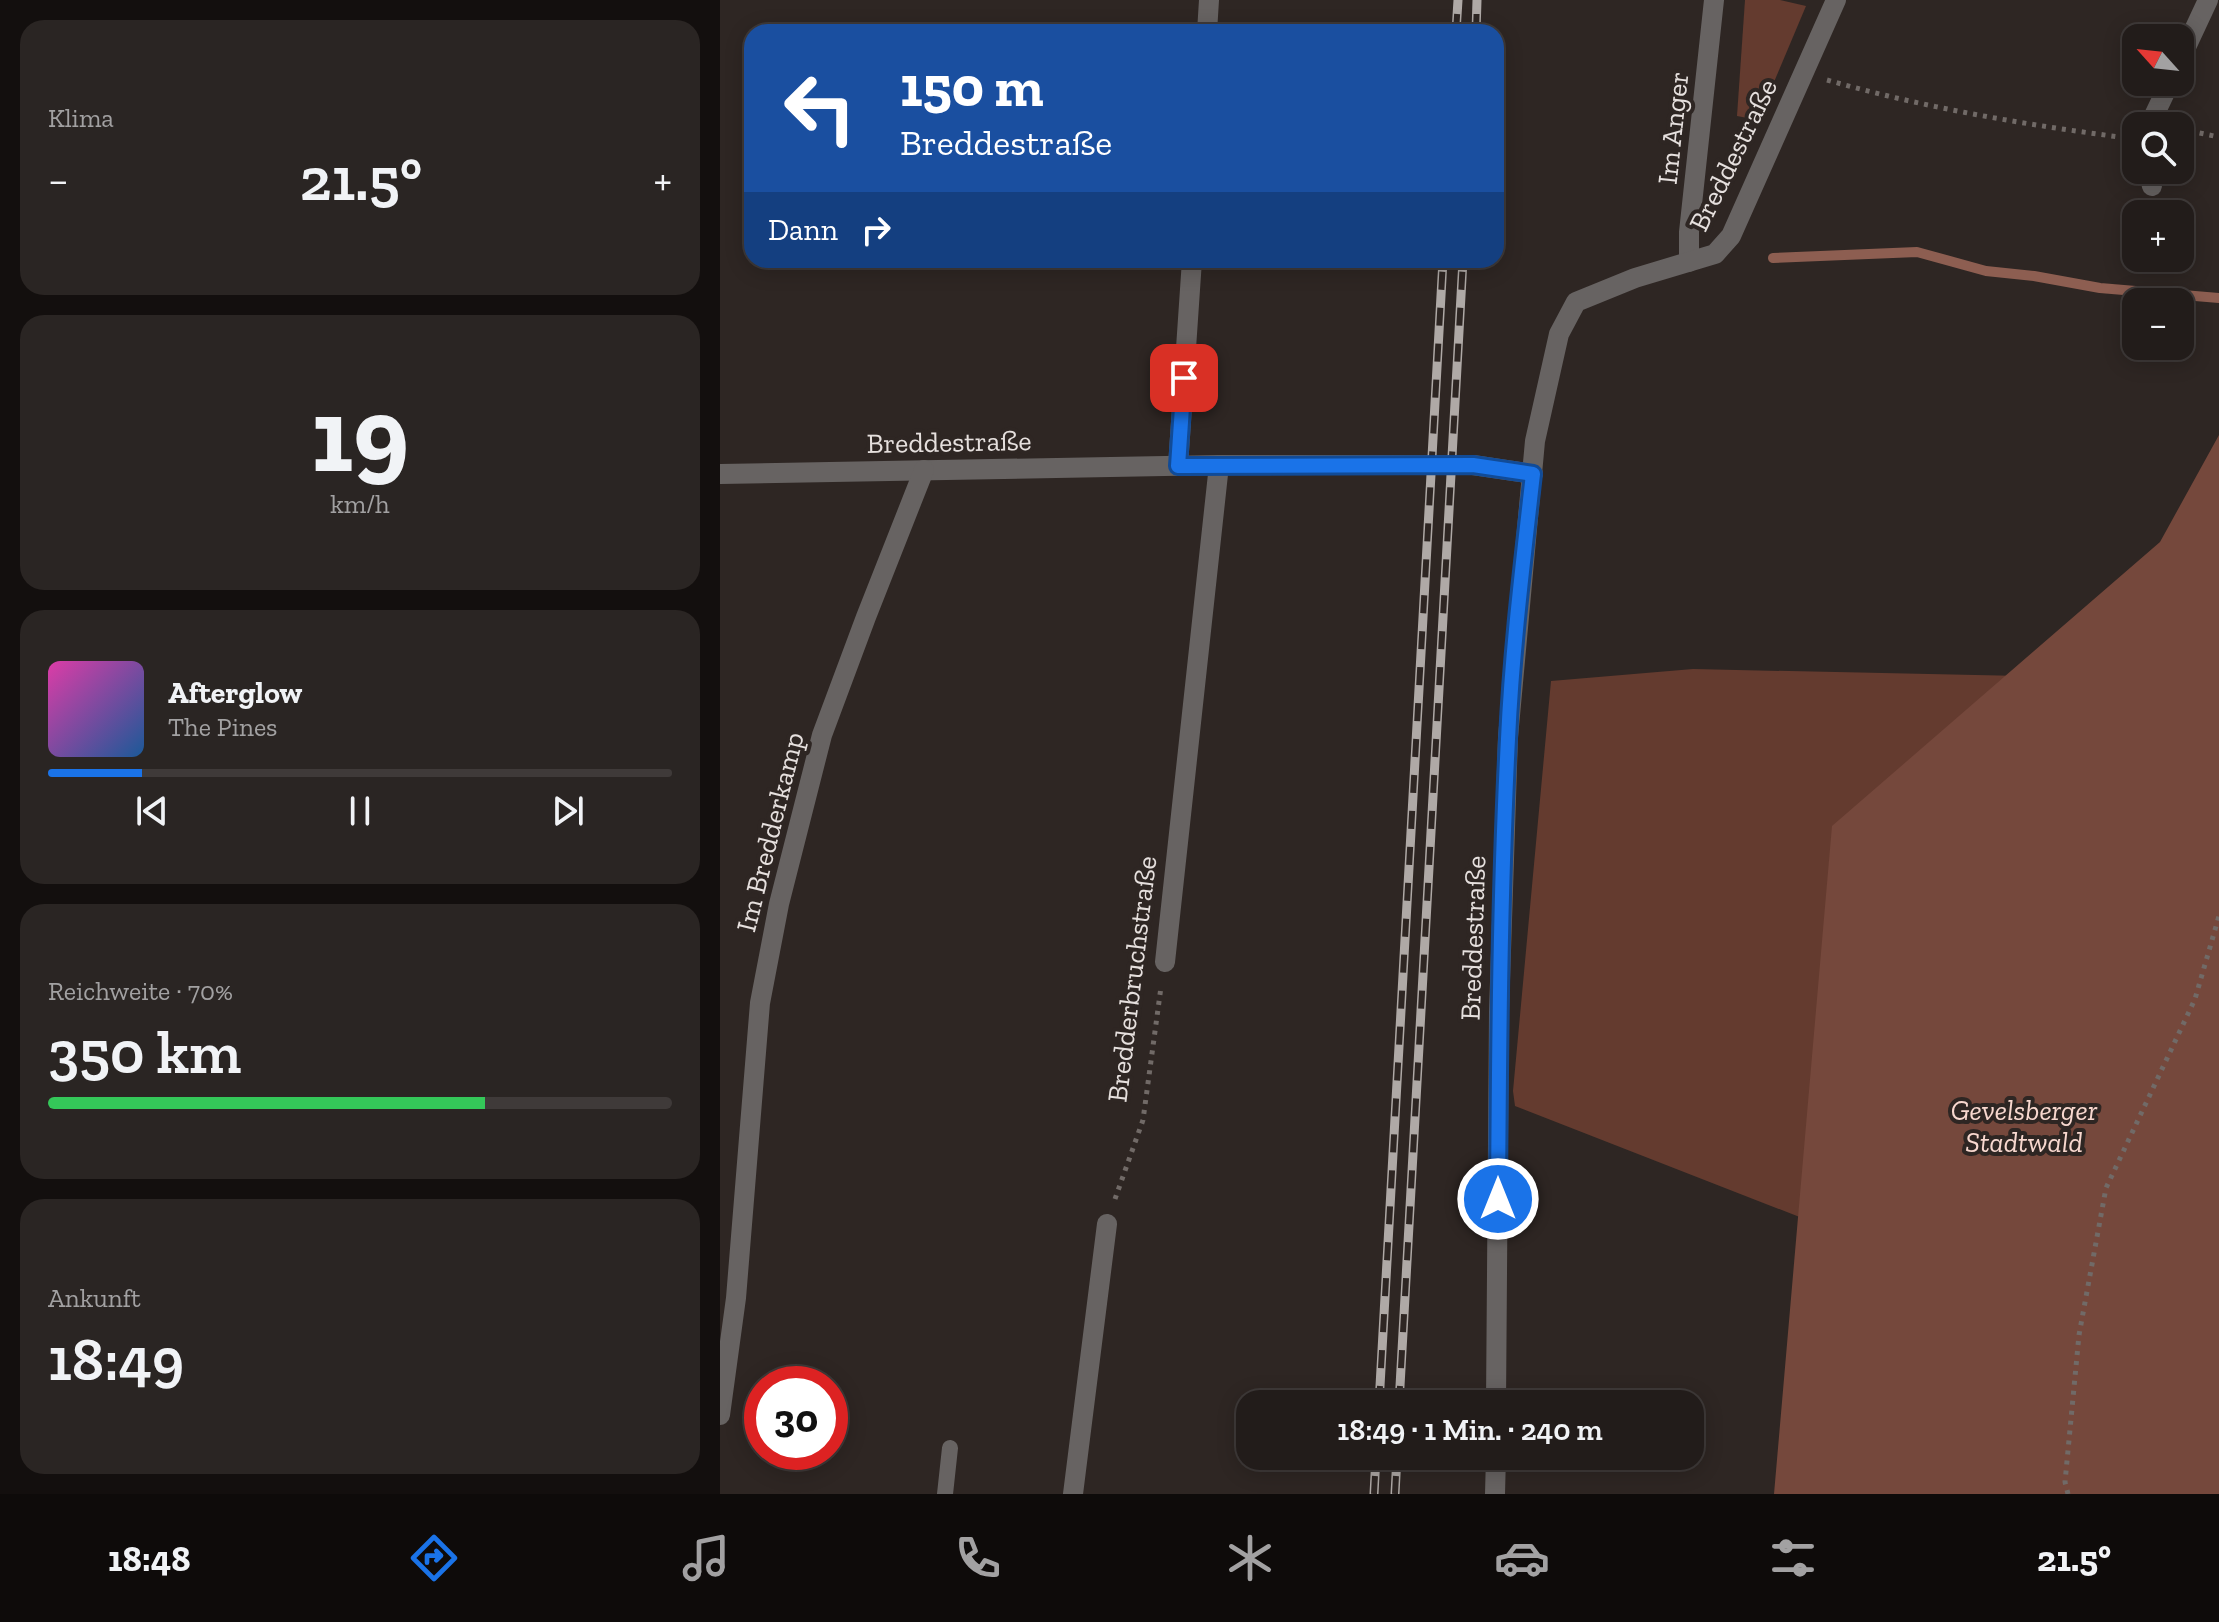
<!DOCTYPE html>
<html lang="de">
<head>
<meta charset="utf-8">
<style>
  :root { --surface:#221c1a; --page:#2a2523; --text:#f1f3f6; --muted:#a2a1a2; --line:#3f3a39; --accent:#1a73e8 }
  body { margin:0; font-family:"Zilla Slab",serif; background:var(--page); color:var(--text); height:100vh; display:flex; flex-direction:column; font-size:30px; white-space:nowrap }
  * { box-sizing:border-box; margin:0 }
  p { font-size:26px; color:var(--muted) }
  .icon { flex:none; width:44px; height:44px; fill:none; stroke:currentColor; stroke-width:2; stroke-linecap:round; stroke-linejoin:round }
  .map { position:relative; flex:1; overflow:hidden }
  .panel { display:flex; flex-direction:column; gap:20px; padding:20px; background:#130f0e; width:720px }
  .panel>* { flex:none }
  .top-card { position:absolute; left:24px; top:24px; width:760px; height:244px; border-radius:24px; box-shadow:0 4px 20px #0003,0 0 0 2px var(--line); background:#1a4fa0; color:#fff; overflow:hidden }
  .needle { width:52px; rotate:297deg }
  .controls { position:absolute; left:1402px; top:24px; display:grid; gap:16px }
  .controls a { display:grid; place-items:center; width:72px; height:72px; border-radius:16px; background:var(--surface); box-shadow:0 4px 20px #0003,0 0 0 2px var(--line); font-size:40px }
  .speed { position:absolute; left:24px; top:1366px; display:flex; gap:16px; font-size:40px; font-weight:700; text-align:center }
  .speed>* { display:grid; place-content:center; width:104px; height:104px; border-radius:50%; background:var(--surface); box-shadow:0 4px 20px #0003,0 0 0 2px var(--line); line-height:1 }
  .speed .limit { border:12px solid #d22; background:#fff; color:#111 }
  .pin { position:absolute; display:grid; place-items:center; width:68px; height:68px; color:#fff; margin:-34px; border-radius:16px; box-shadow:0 4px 12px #0006 }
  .me { position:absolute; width:88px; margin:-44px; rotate:0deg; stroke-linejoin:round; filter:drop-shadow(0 0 6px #0008) }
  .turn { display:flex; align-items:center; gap:28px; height:168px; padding:0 24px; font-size:36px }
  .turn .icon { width:104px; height:104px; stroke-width:2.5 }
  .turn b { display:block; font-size:56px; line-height:68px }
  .then { display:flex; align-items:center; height:76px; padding:0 24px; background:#0003; gap:16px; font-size:30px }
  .big { font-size:60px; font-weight:600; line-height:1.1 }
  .panel .widget { flex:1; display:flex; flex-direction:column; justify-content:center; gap:12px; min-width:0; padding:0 28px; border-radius:24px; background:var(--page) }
  .panel .dial { align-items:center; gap:0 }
  .dial b { font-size:104px; line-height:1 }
  .song { display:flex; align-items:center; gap:24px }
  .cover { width:96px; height:96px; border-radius:12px; background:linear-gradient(135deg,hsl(320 70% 55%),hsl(210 70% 35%)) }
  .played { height:8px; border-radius:4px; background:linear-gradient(90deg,var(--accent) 15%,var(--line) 15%) }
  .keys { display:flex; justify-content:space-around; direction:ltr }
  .heat { display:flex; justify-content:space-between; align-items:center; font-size:44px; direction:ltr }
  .charge { height:12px; border-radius:6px; background:linear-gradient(90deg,#34c759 70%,var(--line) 0) }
  .trip { position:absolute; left:516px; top:1390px; width:468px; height:80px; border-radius:24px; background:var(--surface); box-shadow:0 4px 20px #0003,0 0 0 2px var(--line); font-weight:600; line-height:80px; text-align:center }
  .tabs { display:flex; height:128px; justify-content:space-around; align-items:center; background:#0e0b0a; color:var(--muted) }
  .tabs .icon { width:56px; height:56px }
  .tabs .active { color:var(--accent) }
  .tabs b { font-size:36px; color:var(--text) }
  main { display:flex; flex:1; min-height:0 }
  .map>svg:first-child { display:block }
</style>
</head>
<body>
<main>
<section class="panel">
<div class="widget"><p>Klima</p>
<div class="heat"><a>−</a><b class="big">21.5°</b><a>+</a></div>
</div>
<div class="widget dial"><b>19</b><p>km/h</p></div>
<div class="widget">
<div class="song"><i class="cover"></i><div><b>Afterglow</b><p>The Pines</p></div></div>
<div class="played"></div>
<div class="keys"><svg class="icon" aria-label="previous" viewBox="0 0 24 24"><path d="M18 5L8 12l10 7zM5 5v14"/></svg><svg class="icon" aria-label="pause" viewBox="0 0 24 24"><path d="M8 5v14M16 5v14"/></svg><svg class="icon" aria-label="next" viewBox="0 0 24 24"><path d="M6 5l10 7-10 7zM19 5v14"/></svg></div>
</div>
<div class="widget"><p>Reichweite · 70%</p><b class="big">350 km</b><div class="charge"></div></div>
<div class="widget"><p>Ankunft</p><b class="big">18:49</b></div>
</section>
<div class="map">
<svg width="1499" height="1494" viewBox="0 0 1499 1494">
  <rect width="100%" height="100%" fill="#2e2623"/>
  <g fill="#643b2f">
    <path d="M1025,0h35l26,6 -48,114 -21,-4z"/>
    <path d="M973,669l463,10 63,815 -399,-269 -305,-119 -2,-15 38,-410z"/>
  </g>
  <path fill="#75483c" d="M1499,435v1059h-445l58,-668 328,-284z"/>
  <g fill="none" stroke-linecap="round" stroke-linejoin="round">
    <path stroke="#8d5e51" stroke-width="10" d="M1053,258l144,-6 69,19 48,5 66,12 119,10"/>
    <g stroke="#716a67" stroke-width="5" stroke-dasharray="4 6" stroke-linecap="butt">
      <path d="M1107,80c98,28 200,45 300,58"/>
      <path d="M1460,129l39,8"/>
      <path d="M395,1199l28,-79 18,-133"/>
      <path d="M1348,1494l-3,-12 14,-147 27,-147 89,-189 24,-83"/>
    </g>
    <path stroke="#676362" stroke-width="16" d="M225,1494l5,-46"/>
    <g stroke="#676362" stroke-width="20">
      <path d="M487,32l2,-32"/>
      <path d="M1460,60l28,-60"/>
      <path d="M1429,126l21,-44"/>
      <path d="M1428,170l4,16"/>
      <path d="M969,262v-30l25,-232"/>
      <path d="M458,466l14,-206"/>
      <path d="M0,474l499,-9h254l60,9"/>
      <path d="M445,962l54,-497"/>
      <path d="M776,1404l3,-392 9,-275 27,-296 24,-107 17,-32 59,-24 80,-24 16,-18 105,-236"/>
      <path d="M0,1415l16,-117 24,-295 19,-99 43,-169 44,-118 58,-147"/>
      <path d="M353,1494l34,-270"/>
      <path d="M775,1494l1,-38"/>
    </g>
    <defs>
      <g id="rail">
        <path d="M736,32l2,-32"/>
        <path d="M756,32l1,-32"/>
        <path d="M659,1404l64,-1144"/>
        <path d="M679,1404l64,-1144"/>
        <path d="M654,1494l2,-38"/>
        <path d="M675,1494l2,-38"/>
      </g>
    </defs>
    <use href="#rail" stroke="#afa9a6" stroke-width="9"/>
    <use href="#rail" stroke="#2e2623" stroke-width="6" stroke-dasharray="18" stroke-linecap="butt"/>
  </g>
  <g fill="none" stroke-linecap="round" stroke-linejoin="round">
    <defs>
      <path id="route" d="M464,378l-6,88 295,-1 60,9c-10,88 -21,177 -25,265 -8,153 -9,307 -10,460"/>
    </defs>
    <use href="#route" stroke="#114b97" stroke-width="20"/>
    <use href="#route" stroke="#1a73e8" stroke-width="14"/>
  </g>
  <g text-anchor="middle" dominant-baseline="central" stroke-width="8" stroke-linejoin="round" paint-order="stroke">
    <g font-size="28" fill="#e6e0de" stroke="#2e2623">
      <text transform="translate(953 128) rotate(-84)">Im Anger</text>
      <text transform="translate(1013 155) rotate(-64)">Breddestraße</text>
      <text transform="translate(229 442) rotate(-1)">Breddestraße</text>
      <text transform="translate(50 832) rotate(-76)">Im Bredderkamp</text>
      <text transform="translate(753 938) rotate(-88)">Breddestraße</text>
      <text transform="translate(412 979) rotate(-83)">Bredderbruchstraße</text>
    </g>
    <g font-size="28" font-style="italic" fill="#f8d8cf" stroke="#2e2623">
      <text x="1304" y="1110">Gevelsberger<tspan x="1304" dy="32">Stadtwald</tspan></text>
    </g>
  </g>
</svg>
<div class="controls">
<a><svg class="needle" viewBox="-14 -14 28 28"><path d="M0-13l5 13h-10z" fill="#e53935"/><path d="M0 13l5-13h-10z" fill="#a2a1a2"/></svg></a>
<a><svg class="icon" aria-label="search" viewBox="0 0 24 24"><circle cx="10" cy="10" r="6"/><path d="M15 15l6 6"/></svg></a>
<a>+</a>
<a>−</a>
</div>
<div class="speed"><div class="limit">30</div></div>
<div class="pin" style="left:464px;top:378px;background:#d93025"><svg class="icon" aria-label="arrive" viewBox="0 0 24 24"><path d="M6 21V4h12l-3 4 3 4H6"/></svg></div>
<svg class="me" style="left:778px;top:1199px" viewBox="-20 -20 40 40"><circle r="17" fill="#1a73e8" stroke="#fff" stroke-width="3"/><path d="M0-11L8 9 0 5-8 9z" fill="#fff"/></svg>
<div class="trip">18:49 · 1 Min. · 240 m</div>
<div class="top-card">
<div class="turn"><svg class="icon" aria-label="left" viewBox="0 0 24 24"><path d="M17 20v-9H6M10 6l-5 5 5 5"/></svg><div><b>150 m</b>Breddestraße</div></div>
<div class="then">Dann<svg class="icon" aria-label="right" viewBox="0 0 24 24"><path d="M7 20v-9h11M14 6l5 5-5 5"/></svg></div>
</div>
</div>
</main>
<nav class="tabs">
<b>18:48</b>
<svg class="icon active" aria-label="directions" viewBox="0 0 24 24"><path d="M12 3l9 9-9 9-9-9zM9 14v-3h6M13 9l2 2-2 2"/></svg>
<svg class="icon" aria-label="music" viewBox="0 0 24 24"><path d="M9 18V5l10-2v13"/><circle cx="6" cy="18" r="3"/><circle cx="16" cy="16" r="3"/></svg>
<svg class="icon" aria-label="phone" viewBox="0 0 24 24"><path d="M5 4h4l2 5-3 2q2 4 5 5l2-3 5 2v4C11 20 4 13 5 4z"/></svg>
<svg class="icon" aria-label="climate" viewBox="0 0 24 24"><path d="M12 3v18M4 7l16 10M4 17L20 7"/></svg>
<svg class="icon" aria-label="car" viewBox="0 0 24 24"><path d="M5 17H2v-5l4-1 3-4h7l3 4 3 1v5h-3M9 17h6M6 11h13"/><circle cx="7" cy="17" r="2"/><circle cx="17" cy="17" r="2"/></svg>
<svg class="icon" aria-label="filters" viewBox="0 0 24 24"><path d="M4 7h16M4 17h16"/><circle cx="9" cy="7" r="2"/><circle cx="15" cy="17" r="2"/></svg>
<b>21.5°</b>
</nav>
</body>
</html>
